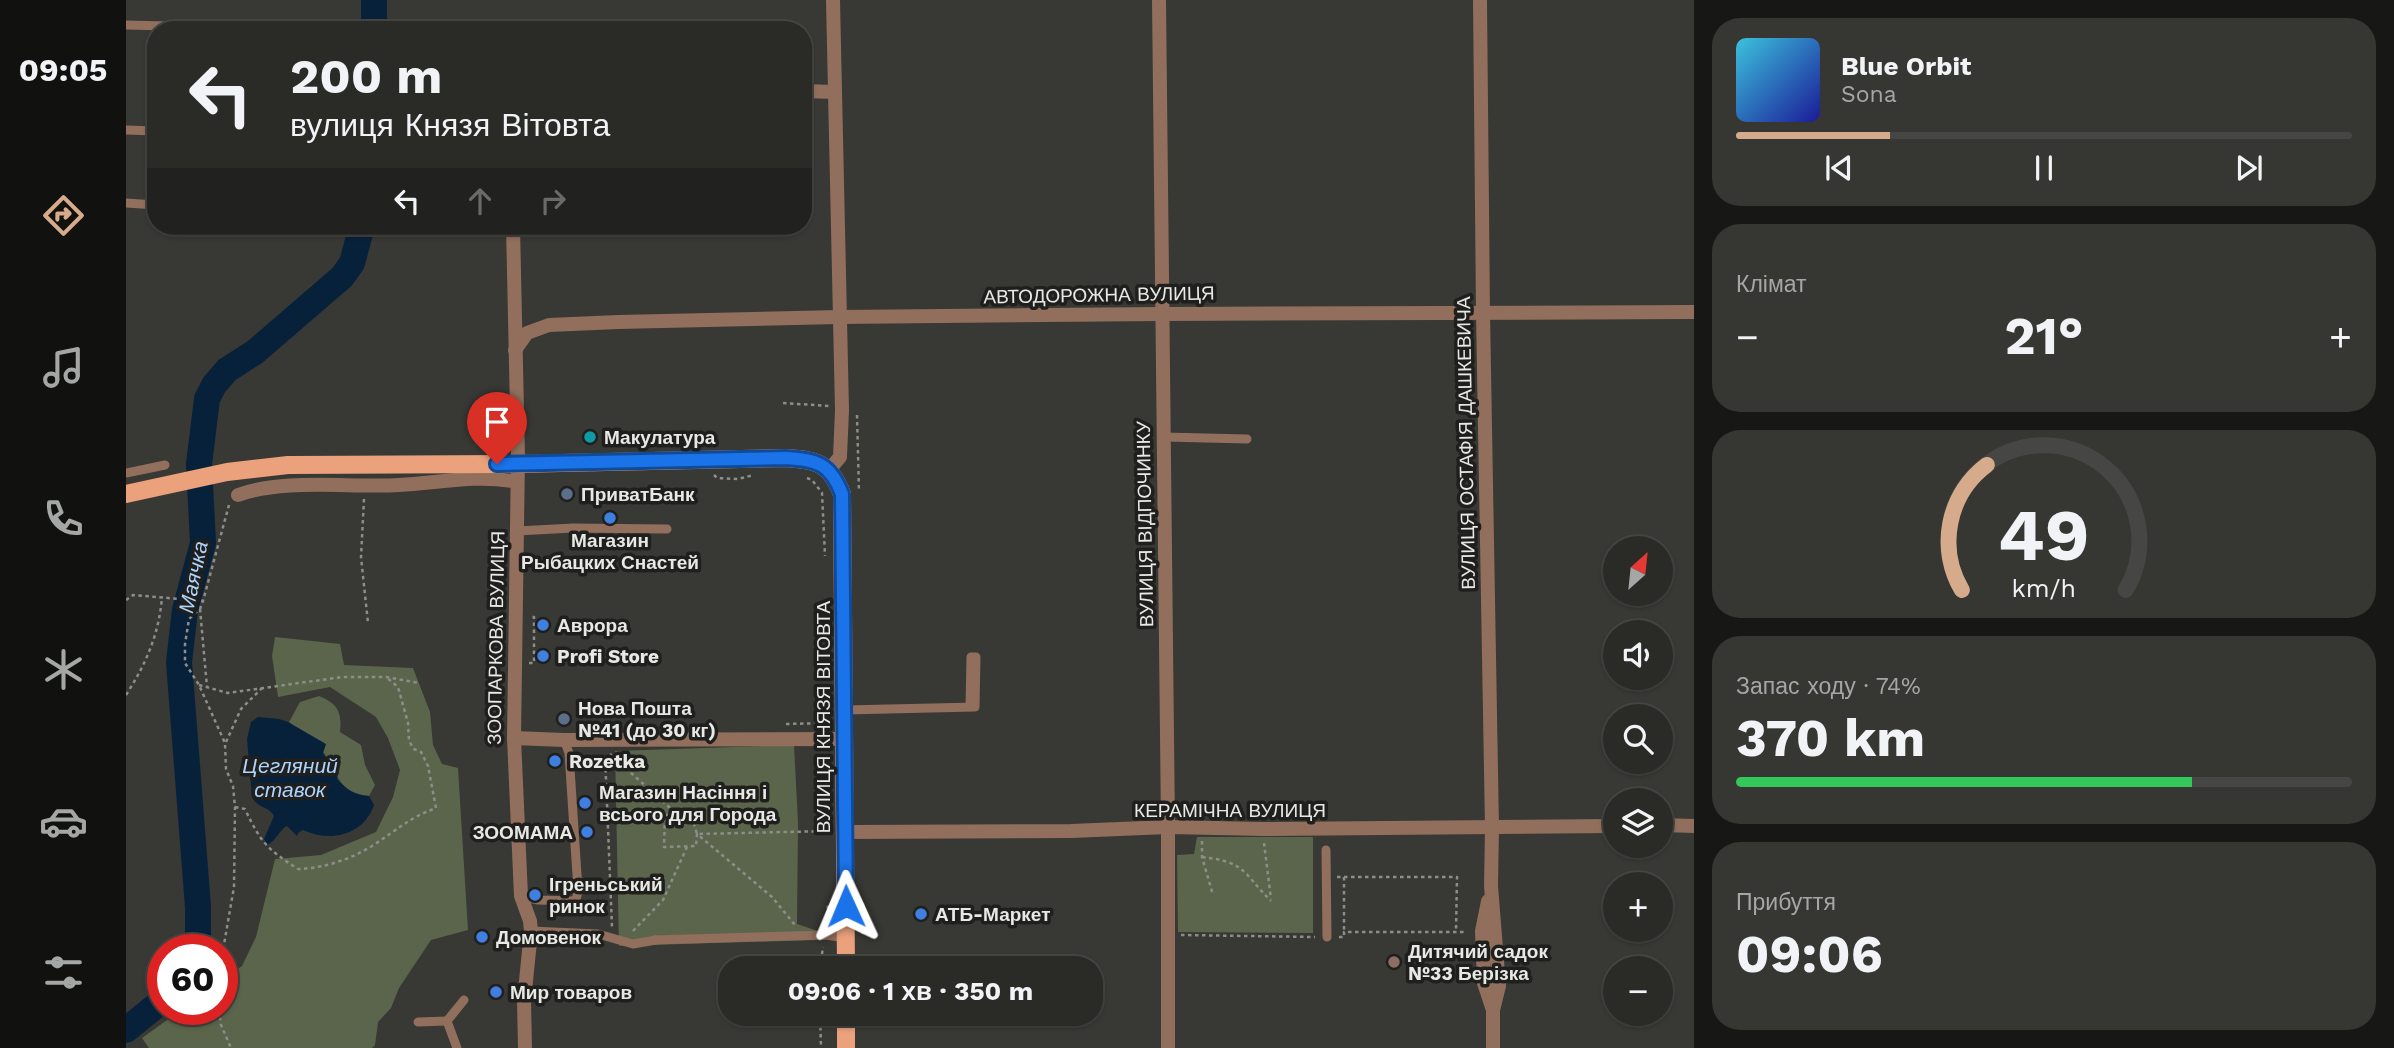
<!DOCTYPE html>
<html lang="uk">
<head>
<meta charset="utf-8">
<style>
  :root { --surface:#2a2a27; --page:#363633; --text:#f1f3f6; --muted:#a5a7a7; --line:#464644; --accent:#d6ab8b }
  body { margin:0; font-family:"Work Sans",sans-serif; background:var(--page); color:var(--text); height:100vh; display:flex; flex-direction:column; font-size:26px; white-space:nowrap }
  * { box-sizing:border-box; margin:0 }
  p { font-size:23px; color:var(--muted) }
  .icon { flex:none; width:38px; height:38px; fill:none; stroke:currentColor; stroke-width:2; stroke-linecap:round; stroke-linejoin:round }
  .map { position:relative; flex:1; overflow:hidden }
  .details { display:flex; flex-direction:column; gap:18px; padding:18px; background:#171715; width:700px }
  .details>* { flex:none }
  .banner { position:absolute; left:21px; top:21px; width:665px; height:214px; border-radius:28px; box-shadow:0 2px 5px #0004,0 0 0 2px var(--line); background:#2a2a27; color:var(--text); overflow:hidden }
  .needle { width:46px; rotate:27deg }
  .tools { position:absolute; left:1477px; top:536px; display:grid; gap:14px }
  .tools a { display:grid; place-items:center; width:70px; height:70px; border-radius:50%; background:var(--surface); box-shadow:0 2px 5px #0004,0 0 0 2px var(--line); font-size:35px }
  .speed { position:absolute; left:21px; top:934px; display:flex; gap:14px; font-size:35px; font-weight:700; text-align:center }
  .speed>* { display:grid; place-content:center; width:91px; height:91px; border-radius:50%; background:var(--surface); box-shadow:0 2px 5px #0004,0 0 0 2px var(--line); line-height:1 }
  .speed .limit { border:10px solid #d22; background:#fff; color:#111 }
  .pin { position:absolute; display:grid; place-items:center; width:60px; height:60px; color:#fff; margin:-72px -30px; border-radius:50% 50% 50% 0; rotate:-45deg; box-shadow:0 0 7px #0007 }
  .pin .icon { rotate:45deg }
  .me { position:absolute; width:77px; margin:-38px; rotate:359deg; stroke-linejoin:round; filter:drop-shadow(0 0 5px #0008) }
  .turn { display:flex; align-items:center; gap:24px; height:147px; padding:0 28px; font-size:32px }
  .turn .icon { width:91px; height:91px; stroke-width:2.5 }
  .turn b { display:block; font-size:49px; line-height:60px }
  .lanes { display:flex; align-items:center; height:66px; padding:0 28px; background:#0003; justify-content:center; gap:35px; direction:ltr }
  .lanes .off { opacity:.35 }
  .big { font-size:52px; font-weight:700; line-height:1.1 }
  .details .card { flex:1; display:flex; flex-direction:column; justify-content:center; gap:10px; min-width:0; padding:0 24px; border-radius:28px; background:var(--page) }
  .details .dial { align-items:center; gap:0 }
  .dial svg { height:182px; overflow:visible; fill:none; stroke:var(--line); stroke-width:7; stroke-linecap:round; text-anchor:middle }
  .dial text { fill:var(--text); stroke:none }
  .song { display:flex; align-items:center; gap:21px }
  .cover { width:84px; height:84px; border-radius:10px; background:linear-gradient(135deg,hsl(190 70% 55%),hsl(240 70% 35%)) }
  .played { height:7px; border-radius:4px; background:linear-gradient(90deg,var(--accent) 25%,var(--line) 25%) }
  .keys { display:flex; justify-content:space-around; direction:ltr }
  .heat { display:flex; justify-content:space-between; align-items:center; font-size:38px; direction:ltr }
  .charge { height:10px; border-radius:5px; background:linear-gradient(90deg,#34c759 74%,var(--line) 0) }
  .trip { position:absolute; left:592px; top:956px; width:385px; height:70px; border-radius:28px; background:var(--surface); box-shadow:0 2px 5px #0004,0 0 0 2px var(--line); font-weight:700; line-height:70px; text-align:center }
  main { display:flex; flex:1; min-height:0 }
  .dock { display:flex; flex-direction:column; width:126px; justify-content:space-around; align-items:center; background:#111110; color:var(--muted) }
  .dock .icon { width:49px; height:49px }
  .dock .on { color:var(--accent) }
  .dock b { font-size:32px; color:var(--text) }
  .map>svg:first-child { display:block }
</style>
</head>
<body>
<main>
<nav class="dock">
<b>09:05</b>
<svg class="icon on" aria-label="directions" viewBox="0 0 24 24"><path d="M12 3l9 9-9 9-9-9zM9 14v-3h6M13 9l2 2-2 2"/></svg>
<svg class="icon" aria-label="music" viewBox="0 0 24 24"><path d="M9 18V5l10-2v13"/><circle cx="6" cy="18" r="3"/><circle cx="16" cy="16" r="3"/></svg>
<svg class="icon" aria-label="phone" viewBox="0 0 24 24"><path d="M5 4h4l2 5-3 2q2 4 5 5l2-3 5 2v4C11 20 4 13 5 4z"/></svg>
<svg class="icon" aria-label="climate" viewBox="0 0 24 24"><path d="M12 3v18M4 7l16 10M4 17L20 7"/></svg>
<svg class="icon" aria-label="car" viewBox="0 0 24 24"><path d="M5 17H2v-5l4-1 3-4h7l3 4 3 1v5h-3M9 17h6M6 11h13"/><circle cx="7" cy="17" r="2"/><circle cx="17" cy="17" r="2"/></svg>
<svg class="icon" aria-label="filters" viewBox="0 0 24 24"><path d="M4 7h16M4 17h16"/><circle cx="9" cy="7" r="2"/><circle cx="15" cy="17" r="2"/></svg>
</nav>
<div class="map">
<svg width="1568" height="1048" viewBox="0 0 1568 1048">
  <rect width="100%" height="100%" fill="#383834"/>
  <g fill="#5b654b">
    <path d="M149,637l65,7 4,21 69,3 17,44 3,33 9,19 16,4 10,162 -37,10 -32,48 -8,20 -13,14 -3,23 -3,3h-223l-7,-10 39,-28h41v-30l20,-14 14,-29 19,-78 46,-4 55,-23 17,-35 7,-27 -12,-32 -12,-21 -46,-30 -52,10 -6,-41z"/>
    <path d="M193,696c19,8 23,16 21,36l21,13 4,20 10,20 -6,11c-33,-4 -29,-22 -46,-44 -10,-11 -23,-22 -34,-30l11,-20z"/>
    <path d="M668,745l4,78 -1,101 21,7 -1,9 -198,6 -4,-195z"/>
    <path d="M1071,837h116v96l-135,-1 -1,-77 17,-1z"/>
  </g>
  <path fill="#08213b" d="M132,717l21,2 9,3 38,22 -3,9 4,6 11,7 -1,13c10,11 17,16 32,17l5,9c-10,30 -44,38 -71,25l-4,2 -2,4 -10,-10c-7,3 -11,15 -20,19l-3,-6 10,-23c-5,-10 -16,-7 -22,-19l-5,-58 4,-17z"/>
  <g fill="none" stroke-linecap="round" stroke-linejoin="round">
    <g stroke="#08213b" stroke-width="26">
      <path d="M248,0v30"/>
      <path d="M70,950l2,-4v-39l-19,-245 6,-52 18,-67 -4,-79 8,-65 7,-14 13,-15 28,-18 87,-75 10,-14 10,-37"/>
      <path d="M0,1030l37,-30"/>
    </g>
    <g stroke="#8d8d89" stroke-width="2.5" stroke-dasharray="3.5 3.5" stroke-linecap="butt">
      <path d="M657,403l46,3"/>
      <path d="M731,415l2,77"/>
      <path d="M588,475l3,3 21,1 16,-4"/>
      <path d="M681,478l5,2 10,13 3,63"/>
      <path d="M238,499l-3,58 7,66"/>
      <path d="M0,600l7,-5 70,6"/>
      <path d="M74,609l7,78"/>
      <path d="M403,663h5v-46h-5"/>
      <path d="M73,685l29,8 114,-16h44l33,6"/>
      <path d="M0,695c20,-31 33,-61 36,-98"/>
      <path d="M660,724l43,-1"/>
      <path d="M100,742l15,-33 22,-22"/>
      <path d="M484,754l69,62 13,1 5,17 132,-3"/>
      <path d="M479,755l7,172"/>
      <path d="M109,807l10,2c16,34 22,40 53,60 27,-1 54,-10 77,-25 23,-15 34,-26 61,-36l-8,-42 -7,-14 -7,-3 -5,-8 -1,-18 -10,-36 -12,-10"/>
      <path d="M550,816l-11,-1 -1,32 32,-1 1,-12 75,63 23,28"/>
      <path d="M1076,841v16l11,38"/>
      <path d="M1138,843l7,56"/>
      <path d="M1076,857c44,5 40,15 69,44"/>
      <path d="M1211,877h120l-1,54"/>
      <path d="M1218,877v55"/>
      <path d="M701,923l1,-21"/>
      <path d="M507,931l30,-31 24,-53"/>
      <path d="M736,934l3,-6 -2,-25"/>
      <path d="M1055,935l134,2"/>
      <path d="M1213,937h5v-5h123"/>
      <path d="M96,956l12,-69 1,-80 -2,-21 -7,-17 -1,-26 -26,-58 -14,-22v-19l4,-25 11,-10 3,-8 26,-96"/>
      <path d="M694,968l3,-21"/>
      <path d="M93,1010l2,15 10,23"/>
      <path d="M694,1013l1,35"/>
    </g>
    <g stroke="#926e5c" stroke-width="9">
      <path d="M0,25l125,3"/>
      <path d="M0,130l30,1"/>
      <path d="M0,203l30,2"/>
      <path d="M1038,437l83,2"/>
      <path d="M0,473l39,-8"/>
      <path d="M391,531l56,-3 94,1"/>
      <path d="M719,710l130,-3 1,-50h-5l-1,50"/>
      <path d="M1200,850l1,87"/>
      <path d="M395,896l17,4 38,1 2,-11 -9,-137 -5,-13"/>
      <path d="M405,931l67,3 35,10 23,-4"/>
      <path d="M528,940l172,-5 20,3"/>
      <path d="M292,1022l29,-1"/>
      <path d="M331,1048l-10,-27 17,-21"/>
    </g>
    <g stroke="#926e5c" stroke-width="14">
      <path d="M1354,0l3,312 9,516 -1,58 8,100 -6,24v38"/>
      <path d="M677,91l31,1"/>
      <path d="M387,226l5,231 -4,281 7,158 9,25 1,10 -7,70 1,47"/>
      <path d="M1035,314l533,-2"/>
      <path d="M389,350l12,-17 22,-8 69,-3 221,-5"/>
      <path d="M112,495c46,-17 112,-7 161,-10 40,-2 78,-11 118,-3"/>
      <path d="M388,738l50,2 281,-1"/>
      <path d="M1535,825l33,1"/>
      <path d="M718,832l227,-1 97,-4 95,2 352,-3"/>
      <path d="M1362,901l-6,30 2,52 9,27"/>
    </g>
    <g stroke="#926e5c" stroke-width="14">
      <path d="M1033,0l9,827v221"/>
      <path d="M713,317l322,-3"/>
      <path d="M703,470l11,-13 2,-47 -9,-410"/>
    </g>
    <g stroke="#eaa17c" stroke-width="18">
      <path d="M0,494l101,-22 61,-7 229,-1 269,-6c31,2 44,5 56,36l4,474"/>
      <path d="M720,1048v-35"/>
    </g>
  </g>
  <g fill="none" stroke-linecap="round" stroke-linejoin="round">
    <defs>
      <path id="route" d="M371,464l289,-6c31,2 44,5 56,36l4,412"/>
    </defs>
    <use href="#route" stroke="#114b97" stroke-width="18"/>
    <use href="#route" stroke="#1a73e8" stroke-width="12"/>
  </g>
  <circle fill="#0f9aa8" stroke="#1f1f1d" stroke-width="2.5" cx="464" cy="437" r="7"/>
  <g fill="#5c6f8a" stroke="#1f1f1d" stroke-width="2.5">
    <circle cx="441" cy="494" r="7"/>
    <circle cx="438" cy="719" r="7"/>
  </g>
  <g fill="#3f7fe0" stroke="#1f1f1d" stroke-width="2.5">
    <circle cx="484" cy="518" r="7"/>
    <circle cx="417" cy="625" r="7"/>
    <circle cx="417" cy="656" r="7"/>
    <circle cx="429" cy="761" r="7"/>
    <circle cx="459" cy="803" r="7"/>
    <circle cx="461" cy="832" r="7"/>
    <circle cx="409" cy="895" r="7"/>
    <circle cx="795" cy="914" r="7"/>
    <circle cx="356" cy="937" r="7"/>
    <circle cx="370" cy="992" r="7"/>
  </g>
  <circle fill="#8d6e63" stroke="#1f1f1d" stroke-width="2.5" cx="1268" cy="962" r="7"/>
  <g text-anchor="middle" dominant-baseline="central" stroke-width="7" stroke-linejoin="round" paint-order="stroke">
    <g font-size="19" fill="#e8e8e5" stroke="#1f1f1d">
      <text transform="translate(973 295) rotate(-1)">АВТОДОРОЖНА ВУЛИЦЯ</text>
      <text transform="translate(1340 443) rotate(-91)">ВУЛИЦЯ ОСТАФІЯ ДАШКЕВИЧА</text>
      <text transform="translate(1019 524) rotate(-91)">ВУЛИЦЯ ВІДПОЧИНКУ</text>
      <text transform="translate(370 638) rotate(-89)">ЗООПАРКОВА ВУЛИЦЯ</text>
      <text transform="translate(697 717) rotate(-90)">ВУЛИЦЯ КНЯЗЯ ВІТОВТА</text>
      <text x="1104" y="810">КЕРАМІЧНА ВУЛИЦЯ</text>
    </g>
    <g font-size="19" font-weight="bold" fill="#e8e8e5" stroke="#1f1f1d" text-anchor="start">
      <text x="478" y="437">Макулатура</text>
      <text x="455" y="494">ПриватБанк</text>
      <text x="484" y="540" text-anchor="middle">Магазин<tspan x="484" dy="22">Рыбацких Снастей</tspan></text>
      <text x="431" y="625">Аврора</text>
      <text x="431" y="656">Profi Store</text>
      <text x="452" y="708">Нова Пошта<tspan x="452" dy="22">№41 (до 30 кг)</tspan></text>
      <text x="443" y="761">Rozetka</text>
      <text x="473" y="792">Магазин Насіння і<tspan x="473" dy="22">всього для Города</tspan></text>
      <text x="447" y="832" text-anchor="end">ЗООМАМА</text>
      <text x="423" y="884">Ігреньський<tspan x="423" dy="22">ринок</tspan></text>
      <text x="809" y="914">АТБ-Маркет</text>
      <text x="370" y="937">Домовенок</text>
      <text x="1282" y="951">Дитячий садок<tspan x="1282" dy="22">№33 Берізка</tspan></text>
      <text x="384" y="992">Мир товаров</text>
    </g>
    <g font-size="21" font-style="italic" fill="#aed3fd" stroke="#1f1f1d">
      <text transform="translate(67 577) rotate(-78)">Маячка</text>
      <text x="164" y="765">Цегляний<tspan x="164" dy="24">ставок</tspan></text>
    </g>
  </g>
</svg>
<div class="tools">
<a><svg class="needle" viewBox="-14 -14 28 28"><path d="M0-13l5 13h-10z" fill="#e53935"/><path d="M0 13l5-13h-10z" fill="#a5a7a7"/></svg></a>
<a><svg class="icon" aria-label="sound" viewBox="0 0 24 24"><path d="M4 9h4l5-4v14l-5-4H4zM17 9q2 3 0 6"/></svg></a>
<a><svg class="icon" aria-label="search" viewBox="0 0 24 24"><circle cx="10" cy="10" r="6"/><path d="M15 15l6 6"/></svg></a>
<a><svg class="icon" aria-label="layers" viewBox="0 0 24 24"><path d="M12 4l9 5-9 5-9-5zM3 14l9 5 9-5"/></svg></a>
<a>+</a>
<a>−</a>
</div>
<div class="speed"><div class="limit">60</div></div>
<div class="pin" style="left:371px;top:464px;background:#d93025"><svg class="icon" aria-label="arrive" viewBox="0 0 24 24"><path d="M6 21V4h12l-3 4 3 4H6"/></svg></div>
<svg class="me" style="left:720px;top:906px" viewBox="-20 -20 40 40"><path d="M0-17L14 15 0 8-14 15z" fill="#1a73e8" stroke="#fff" stroke-width="4"/></svg>
<div class="trip">09:06 · 1 хв · 350 m</div>
<div class="banner">
<div class="turn"><svg class="icon" aria-label="left" viewBox="0 0 24 24"><path d="M17 20v-9H6M10 6l-5 5 5 5"/></svg><div><b>200 m</b>вулиця Князя Вітовта</div></div>
<div class="lanes"><svg class="icon" aria-label="left" viewBox="0 0 24 24"><path d="M17 20v-9H6M10 6l-5 5 5 5"/></svg><svg class="icon off" aria-label="ahead" viewBox="0 0 24 24"><path d="M12 20V5M6 11l6-6 6 6"/></svg><svg class="icon off" aria-label="right" viewBox="0 0 24 24"><path d="M7 20v-9h11M14 6l5 5-5 5"/></svg></div>
</div>
</div>
<section class="details">
<div class="card">
<div class="song"><i class="cover"></i><div><b>Blue Orbit</b><p>Sona</p></div></div>
<div class="played"></div>
<div class="keys"><svg class="icon" aria-label="previous" viewBox="0 0 24 24"><path d="M18 5L8 12l10 7zM5 5v14"/></svg><svg class="icon" aria-label="pause" viewBox="0 0 24 24"><path d="M8 5v14M16 5v14"/></svg><svg class="icon" aria-label="next" viewBox="0 0 24 24"><path d="M6 5l10 7-10 7zM19 5v14"/></svg></div>
</div>
<div class="card"><p>Клімат</p>
<div class="heat"><a>−</a><b class="big">21°</b><a>+</a></div>
</div>
<div class="card dial"><svg viewBox="0 0 100 80">
<path d="M14 69A42 42 0 1 1 86 69"/>
<path d="M14 69A42 42 0 0 1 25 14" stroke="#d6ab8b"/>
<text x="50" y="56" font-size="32" font-weight="700">49</text>
<text x="50" y="72" font-size="11">km/h</text>
</svg></div>
<div class="card"><p>Запас ходу · 74%</p><b class="big">370 km</b><div class="charge"></div></div>
<div class="card"><p>Прибуття</p><b class="big">09:06</b></div>
</section>
</main>
</body>
</html>
